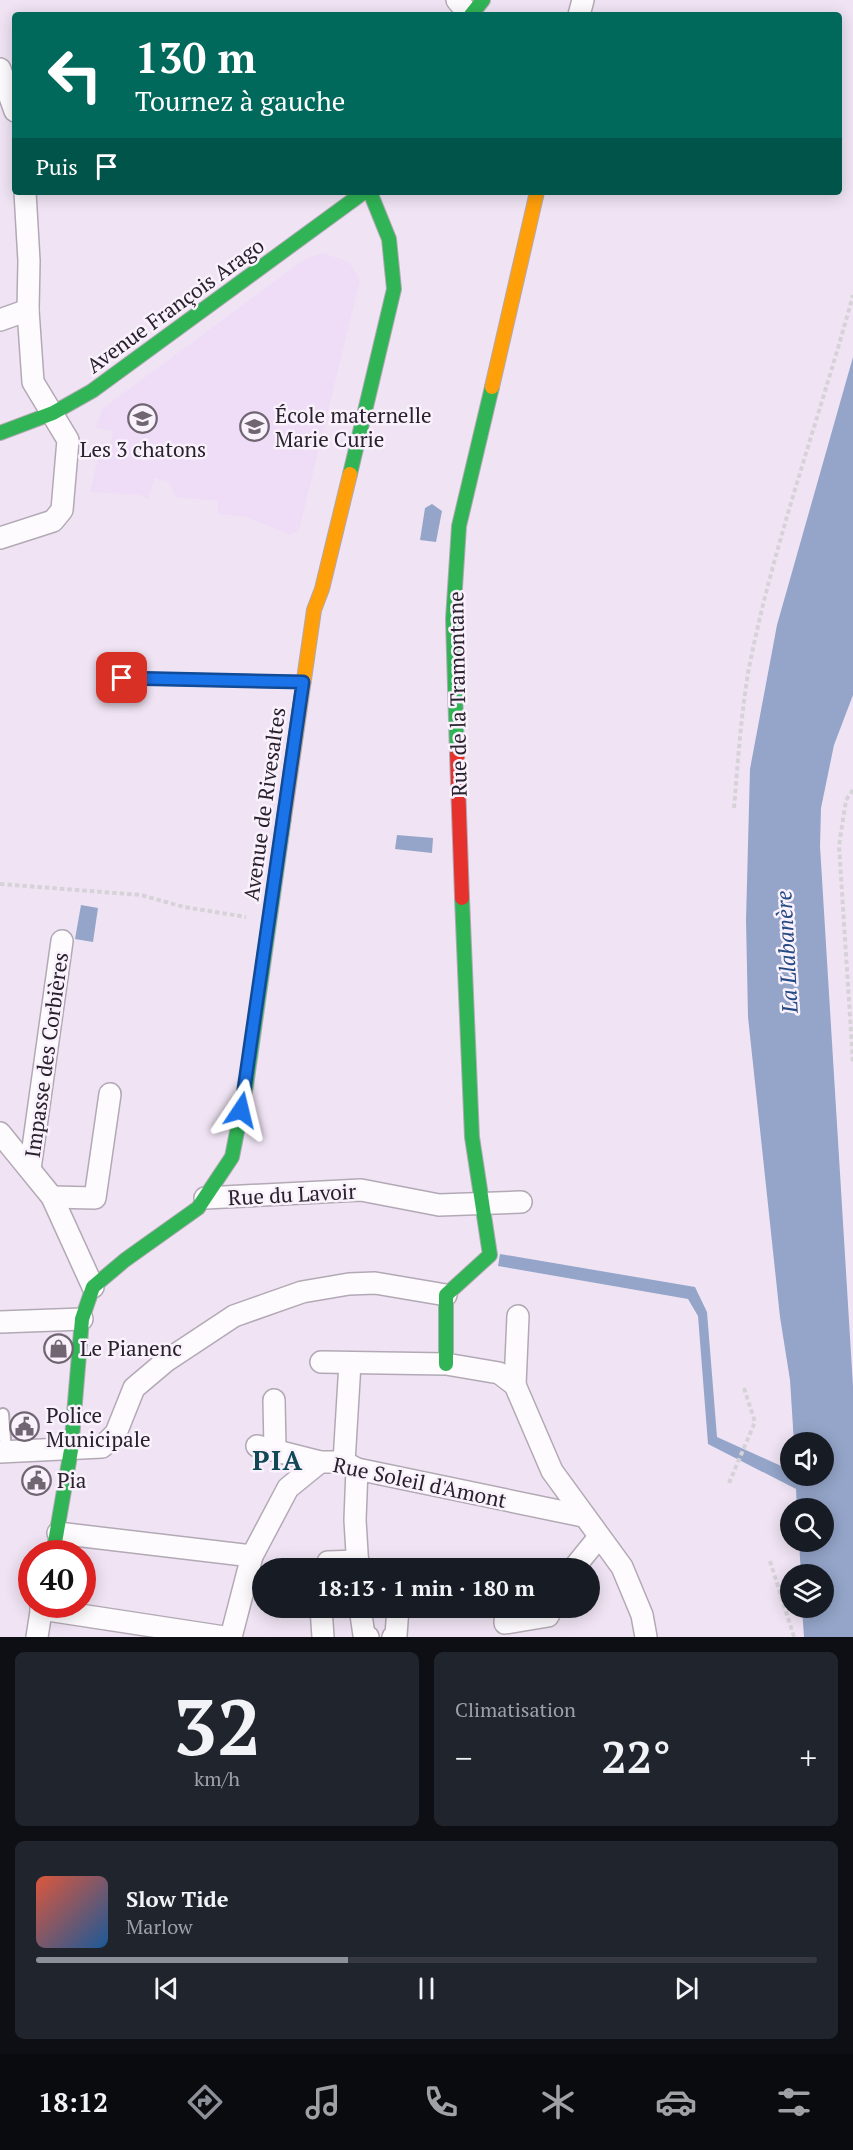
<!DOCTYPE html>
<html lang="fr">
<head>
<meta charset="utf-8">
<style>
  :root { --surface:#171b24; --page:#20242c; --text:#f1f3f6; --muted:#9ea1a6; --line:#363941; --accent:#8c9099 }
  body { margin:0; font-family:"PT Serif",serif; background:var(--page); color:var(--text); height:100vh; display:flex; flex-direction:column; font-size:22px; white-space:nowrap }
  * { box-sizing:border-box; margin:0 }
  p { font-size:20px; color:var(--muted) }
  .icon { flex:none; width:33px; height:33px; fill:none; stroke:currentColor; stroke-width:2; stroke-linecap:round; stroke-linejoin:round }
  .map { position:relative; height:1637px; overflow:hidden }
  .details { display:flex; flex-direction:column; gap:15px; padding:15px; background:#0d0f14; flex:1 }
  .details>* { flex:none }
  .top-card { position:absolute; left:12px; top:12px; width:830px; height:183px; border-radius:6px; box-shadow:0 3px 15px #0003; background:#00695c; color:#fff; overflow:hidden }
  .controls { position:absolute; left:780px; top:1432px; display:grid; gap:12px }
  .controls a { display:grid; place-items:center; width:54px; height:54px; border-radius:50%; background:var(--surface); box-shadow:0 3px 15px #0003; font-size:30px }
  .speed { position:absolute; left:18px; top:1540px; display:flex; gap:12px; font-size:30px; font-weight:700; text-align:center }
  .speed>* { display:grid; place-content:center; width:78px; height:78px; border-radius:50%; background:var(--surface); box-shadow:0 3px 15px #0003; line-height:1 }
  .speed .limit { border:9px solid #d22; background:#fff; color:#111 }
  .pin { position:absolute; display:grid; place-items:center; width:51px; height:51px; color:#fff; margin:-26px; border-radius:12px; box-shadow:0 3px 9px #0006 }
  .me { position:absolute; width:66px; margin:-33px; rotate:10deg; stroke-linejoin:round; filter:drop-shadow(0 0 4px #0008) }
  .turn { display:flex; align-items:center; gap:21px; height:126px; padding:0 24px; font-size:27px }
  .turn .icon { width:78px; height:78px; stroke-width:2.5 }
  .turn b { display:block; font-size:42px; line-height:51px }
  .then { display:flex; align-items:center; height:57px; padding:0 24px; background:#0003; gap:12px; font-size:22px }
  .big { font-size:45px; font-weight:700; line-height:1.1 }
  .details .widget { flex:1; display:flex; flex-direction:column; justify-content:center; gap:9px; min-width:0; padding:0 21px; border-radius:9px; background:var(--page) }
  .details .dial { align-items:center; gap:0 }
  .dial b { font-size:78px; line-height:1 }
  .song { display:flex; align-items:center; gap:18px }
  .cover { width:72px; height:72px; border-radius:9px; background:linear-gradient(135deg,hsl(10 70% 55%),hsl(210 70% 35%)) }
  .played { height:6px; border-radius:3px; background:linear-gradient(90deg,var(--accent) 40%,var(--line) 40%) }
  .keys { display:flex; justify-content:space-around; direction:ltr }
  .heat { display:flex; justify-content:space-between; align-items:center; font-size:33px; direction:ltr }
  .details .tiles { flex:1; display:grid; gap:15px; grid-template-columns:1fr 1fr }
  .widget:last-child { grid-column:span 2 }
  .trip { position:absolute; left:252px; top:1558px; width:348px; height:60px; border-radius:30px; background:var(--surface); box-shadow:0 3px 15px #0003; font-weight:700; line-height:60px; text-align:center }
  .tabs { display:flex; height:96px; justify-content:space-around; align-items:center; background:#090b0e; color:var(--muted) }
  .tabs .icon { width:42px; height:42px }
  .tabs .on { color:var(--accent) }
  .tabs b { font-size:27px; color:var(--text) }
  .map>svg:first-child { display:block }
</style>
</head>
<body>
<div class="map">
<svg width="853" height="1637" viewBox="0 0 853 1637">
  <rect width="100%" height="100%" fill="#f0e4f4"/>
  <path fill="#efdcf6" d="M323,253l26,9 11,18 -61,250 -9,5 -43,-18 -30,-3 1,-13 -43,-4 -5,-15 -15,-4 -7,21 -9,-4 -49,-3 8,-34 8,1 7,-28 -17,-3 6,-19 203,-150z"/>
  <g fill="#94a5c9">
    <path d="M853,357v338l-19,50 -13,63 -1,38 33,540v251h-49l-2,-29h22v-33h-23l-2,-33h25v-33h-27l-1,-20 -88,-45 -10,-128 -10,-17 -190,-33 2,-12 195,33 12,25 10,125 73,33v6h34v-33h-30l-4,-63 -10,-63 -32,-300 -2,-97 4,-151 27,-144z"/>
    <path d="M432,504l10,7 -6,31 -16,-2 5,-32z"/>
    <path d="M397,835l36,3 -1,15 -37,-4z"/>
    <path d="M81,905l17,3 -5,34 -18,-3z"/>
  </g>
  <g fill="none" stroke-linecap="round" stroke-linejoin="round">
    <defs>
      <g id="lane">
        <path d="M122,678l181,4"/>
        <path d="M3,1414l3,37"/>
      </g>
      <g id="street">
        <path d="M457,0l13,15"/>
        <path d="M579,15l4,-15"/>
        <path d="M0,69l15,42"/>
        <path d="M0,320l28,-10"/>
        <path d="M0,538l53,-17 9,-11 6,-70 -35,-58 -5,-72 1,-49 -4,-69"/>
        <path d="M0,1133l52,64 41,90"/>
        <path d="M30,1169l32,-228"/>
        <path d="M52,1197l43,1 15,-104"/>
        <path d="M205,1198l156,-8 78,15 82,-3"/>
        <path d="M0,1322l82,-3"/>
        <path d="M321,1362l125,2 53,9 16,12 37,86 70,96 20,48 4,22"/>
        <path d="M515,1385l3,-69"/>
        <path d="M274,1400l1,49"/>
        <path d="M257,1446l63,16h24l13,7 226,47"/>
        <path d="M0,1452l102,-5 14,-14 18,-45 32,-27 68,-45 68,-24 47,-8 26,-1 71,12"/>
        <path d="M344,1462l6,-99"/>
        <path d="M357,1469l-2,51 3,49"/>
        <path d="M58,1533l194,23"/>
        <path d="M325,1569l3,-7 30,-1"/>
        <path d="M573,1569l26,-32"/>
        <path d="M321,1608l2,29"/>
        <path d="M360,1608l4,27 4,2"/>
        <path d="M506,1608l-1,15 43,-7 4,-8"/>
        <path d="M41,1609l183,28"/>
        <path d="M37,1637l5,-32"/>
        <path d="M231,1637l21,-81 36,-68 32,-26"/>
        <path d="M393,1637l3,-2 2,-27"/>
      </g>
      <g id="fast">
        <path d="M471,15l12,-15"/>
        <path d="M0,433l53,-20 39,-22 272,-199"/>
        <path d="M350,474l44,-185 -5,-50 -19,-47"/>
        <path d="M457,754l-4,-135 6,-93 33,-139"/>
        <path d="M446,1364v-69l44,-40 -18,-118 -10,-239"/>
        <path d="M53,1554l18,-104 11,-131 11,-32 32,-27 73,-52 34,-51 14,-71 38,-268"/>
      </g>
      <g id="slow">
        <path d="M492,387l45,-195"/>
        <path d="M284,818l30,-208 8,-21 28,-115"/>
      </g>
      <path id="jam" d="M457,754l5,144"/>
    </defs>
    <use href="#lane" stroke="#b2a9b5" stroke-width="14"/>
    <use href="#street" stroke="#b2a9b5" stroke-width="24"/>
    <use href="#fast" stroke="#b2a9b5" stroke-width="16"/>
    <use href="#slow" stroke="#b2a9b5" stroke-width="16"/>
    <use href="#jam" stroke="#b2a9b5" stroke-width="16"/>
    <g stroke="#d6d3d8" stroke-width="4" stroke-dasharray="4.5 3" stroke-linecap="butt">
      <path d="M853,790l-7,10 -7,46 14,216"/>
      <path d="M734,808c4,-47 7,-95 15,-140 25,-127 70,-248 104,-373"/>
      <path d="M0,884l141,11 43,12 62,10"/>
      <path d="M729,1483l26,-61 -11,-34"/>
      <path d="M770,1561l24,76"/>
    </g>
    <use href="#lane" stroke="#fdfbfd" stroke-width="10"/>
    <use href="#street" stroke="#fdfbfd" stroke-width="21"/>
    <use href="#fast" stroke="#30b455" stroke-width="14"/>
    <use href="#slow" stroke="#ff9f0a" stroke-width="14"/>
    <use href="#jam" stroke="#e5322d" stroke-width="14"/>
  </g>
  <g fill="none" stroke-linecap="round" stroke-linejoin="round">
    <defs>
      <path id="route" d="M122,678l181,4 -62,428"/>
    </defs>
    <use href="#route" stroke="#114b97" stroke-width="15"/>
    <use href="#route" stroke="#1a73e8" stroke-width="10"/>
  </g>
  <defs>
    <symbol id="school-ring" viewBox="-11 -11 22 22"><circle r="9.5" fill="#f9f1fc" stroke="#6f6672" stroke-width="1.5"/><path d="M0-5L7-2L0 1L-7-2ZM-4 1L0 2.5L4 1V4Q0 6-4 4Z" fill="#6f6672"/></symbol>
    <symbol id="shop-ring" viewBox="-11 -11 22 22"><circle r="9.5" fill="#f9f1fc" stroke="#6f6672" stroke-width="1.5"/><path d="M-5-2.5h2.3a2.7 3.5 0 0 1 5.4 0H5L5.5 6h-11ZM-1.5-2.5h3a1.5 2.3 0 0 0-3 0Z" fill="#6f6672"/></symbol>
    <symbol id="civic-ring" viewBox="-11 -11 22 22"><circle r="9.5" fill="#f9f1fc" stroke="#6f6672" stroke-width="1.5"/><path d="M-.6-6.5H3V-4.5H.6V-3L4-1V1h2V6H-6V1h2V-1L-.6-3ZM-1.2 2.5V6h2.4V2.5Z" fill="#6f6672"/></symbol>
  </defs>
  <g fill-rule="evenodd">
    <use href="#school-ring" x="126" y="402" width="33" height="33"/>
    <use href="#school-ring" x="238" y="410" width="33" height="33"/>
    <use href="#shop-ring" x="42" y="1332" width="33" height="33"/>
    <use href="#civic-ring" x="8" y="1410" width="33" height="33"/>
    <use href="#civic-ring" x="20" y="1464" width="33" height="33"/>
  </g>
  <g text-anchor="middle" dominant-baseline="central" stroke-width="5" stroke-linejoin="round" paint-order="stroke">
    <g font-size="21" fill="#29222c" stroke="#f9f1fc">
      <text transform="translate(175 305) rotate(-36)">Avenue François Arago</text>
      <text transform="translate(457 694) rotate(-91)">Rue de la Tramontane</text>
      <text transform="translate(264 804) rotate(-82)">Avenue de Rivesaltes</text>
      <text transform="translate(46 1055) rotate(-82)">Impasse des Corbières</text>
      <text transform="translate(292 1194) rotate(-3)">Rue du Lavoir</text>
      <text transform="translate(420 1482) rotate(12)">Rue Soleil d'Amont</text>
    </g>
    <g font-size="21" fill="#29222c" stroke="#f9f1fc" text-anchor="start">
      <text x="275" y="415">École maternelle<tspan x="275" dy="24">Marie Curie</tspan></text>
      <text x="143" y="449" text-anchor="middle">Les 3 chatons</text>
      <text x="80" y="1348">Le Pianenc</text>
      <text x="46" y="1415">Police<tspan x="46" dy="24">Municipale</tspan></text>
      <text x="57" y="1480">Pia</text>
    </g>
    <g font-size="22" font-style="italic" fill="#244a84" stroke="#f9f1fc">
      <text transform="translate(786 952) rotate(-93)">La Llabanère</text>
    </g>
    <g font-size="27" font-weight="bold" letter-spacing="1.5" fill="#104856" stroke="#f9f1fc">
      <text x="278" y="1460">PIA</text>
    </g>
  </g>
</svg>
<div class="controls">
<a><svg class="icon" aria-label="sound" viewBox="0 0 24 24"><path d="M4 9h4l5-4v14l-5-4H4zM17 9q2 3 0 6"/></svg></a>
<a><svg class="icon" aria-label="search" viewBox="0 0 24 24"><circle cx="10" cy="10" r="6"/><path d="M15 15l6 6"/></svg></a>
<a><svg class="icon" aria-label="layers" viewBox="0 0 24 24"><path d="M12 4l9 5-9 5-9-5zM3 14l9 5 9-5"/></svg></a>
</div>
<div class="speed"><div class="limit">40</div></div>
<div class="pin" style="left:122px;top:678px;background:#d93025"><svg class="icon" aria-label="arrive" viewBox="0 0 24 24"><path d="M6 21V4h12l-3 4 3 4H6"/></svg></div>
<svg class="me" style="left:241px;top:1110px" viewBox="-20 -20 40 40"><path d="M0-17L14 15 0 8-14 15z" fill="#1a73e8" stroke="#fff" stroke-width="4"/></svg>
<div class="trip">18:13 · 1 min · 180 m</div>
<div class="top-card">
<div class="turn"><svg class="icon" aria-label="left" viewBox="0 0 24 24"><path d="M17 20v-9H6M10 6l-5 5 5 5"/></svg><div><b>130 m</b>Tournez à gauche</div></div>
<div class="then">Puis<svg class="icon" aria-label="arrive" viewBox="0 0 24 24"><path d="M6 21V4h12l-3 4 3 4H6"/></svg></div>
</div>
</div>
<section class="details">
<div class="tiles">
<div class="widget dial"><b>32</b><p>km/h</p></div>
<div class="widget"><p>Climatisation</p>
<div class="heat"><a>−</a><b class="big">22°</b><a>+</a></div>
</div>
<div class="widget">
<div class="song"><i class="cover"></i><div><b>Slow Tide</b><p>Marlow</p></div></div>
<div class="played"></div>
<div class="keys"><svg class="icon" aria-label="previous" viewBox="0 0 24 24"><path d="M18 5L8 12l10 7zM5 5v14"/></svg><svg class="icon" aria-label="pause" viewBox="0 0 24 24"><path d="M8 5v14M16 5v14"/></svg><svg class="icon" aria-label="next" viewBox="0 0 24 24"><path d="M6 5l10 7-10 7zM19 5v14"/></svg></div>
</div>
</div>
</section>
<nav class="tabs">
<b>18:12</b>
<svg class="icon on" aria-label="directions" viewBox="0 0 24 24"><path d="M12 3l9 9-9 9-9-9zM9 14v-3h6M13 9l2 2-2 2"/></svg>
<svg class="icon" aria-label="music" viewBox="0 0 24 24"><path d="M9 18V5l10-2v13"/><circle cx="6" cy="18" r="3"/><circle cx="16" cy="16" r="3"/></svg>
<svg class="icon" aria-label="phone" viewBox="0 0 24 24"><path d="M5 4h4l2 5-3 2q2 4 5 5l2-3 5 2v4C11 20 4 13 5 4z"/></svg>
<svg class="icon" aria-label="climate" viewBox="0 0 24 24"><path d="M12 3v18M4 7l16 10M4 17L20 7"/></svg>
<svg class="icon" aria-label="car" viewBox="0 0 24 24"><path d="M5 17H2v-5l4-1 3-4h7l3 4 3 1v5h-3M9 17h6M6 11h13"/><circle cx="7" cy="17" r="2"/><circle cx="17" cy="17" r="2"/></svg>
<svg class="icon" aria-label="filters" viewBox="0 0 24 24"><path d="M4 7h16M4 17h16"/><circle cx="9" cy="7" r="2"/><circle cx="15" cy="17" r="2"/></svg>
</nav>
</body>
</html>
